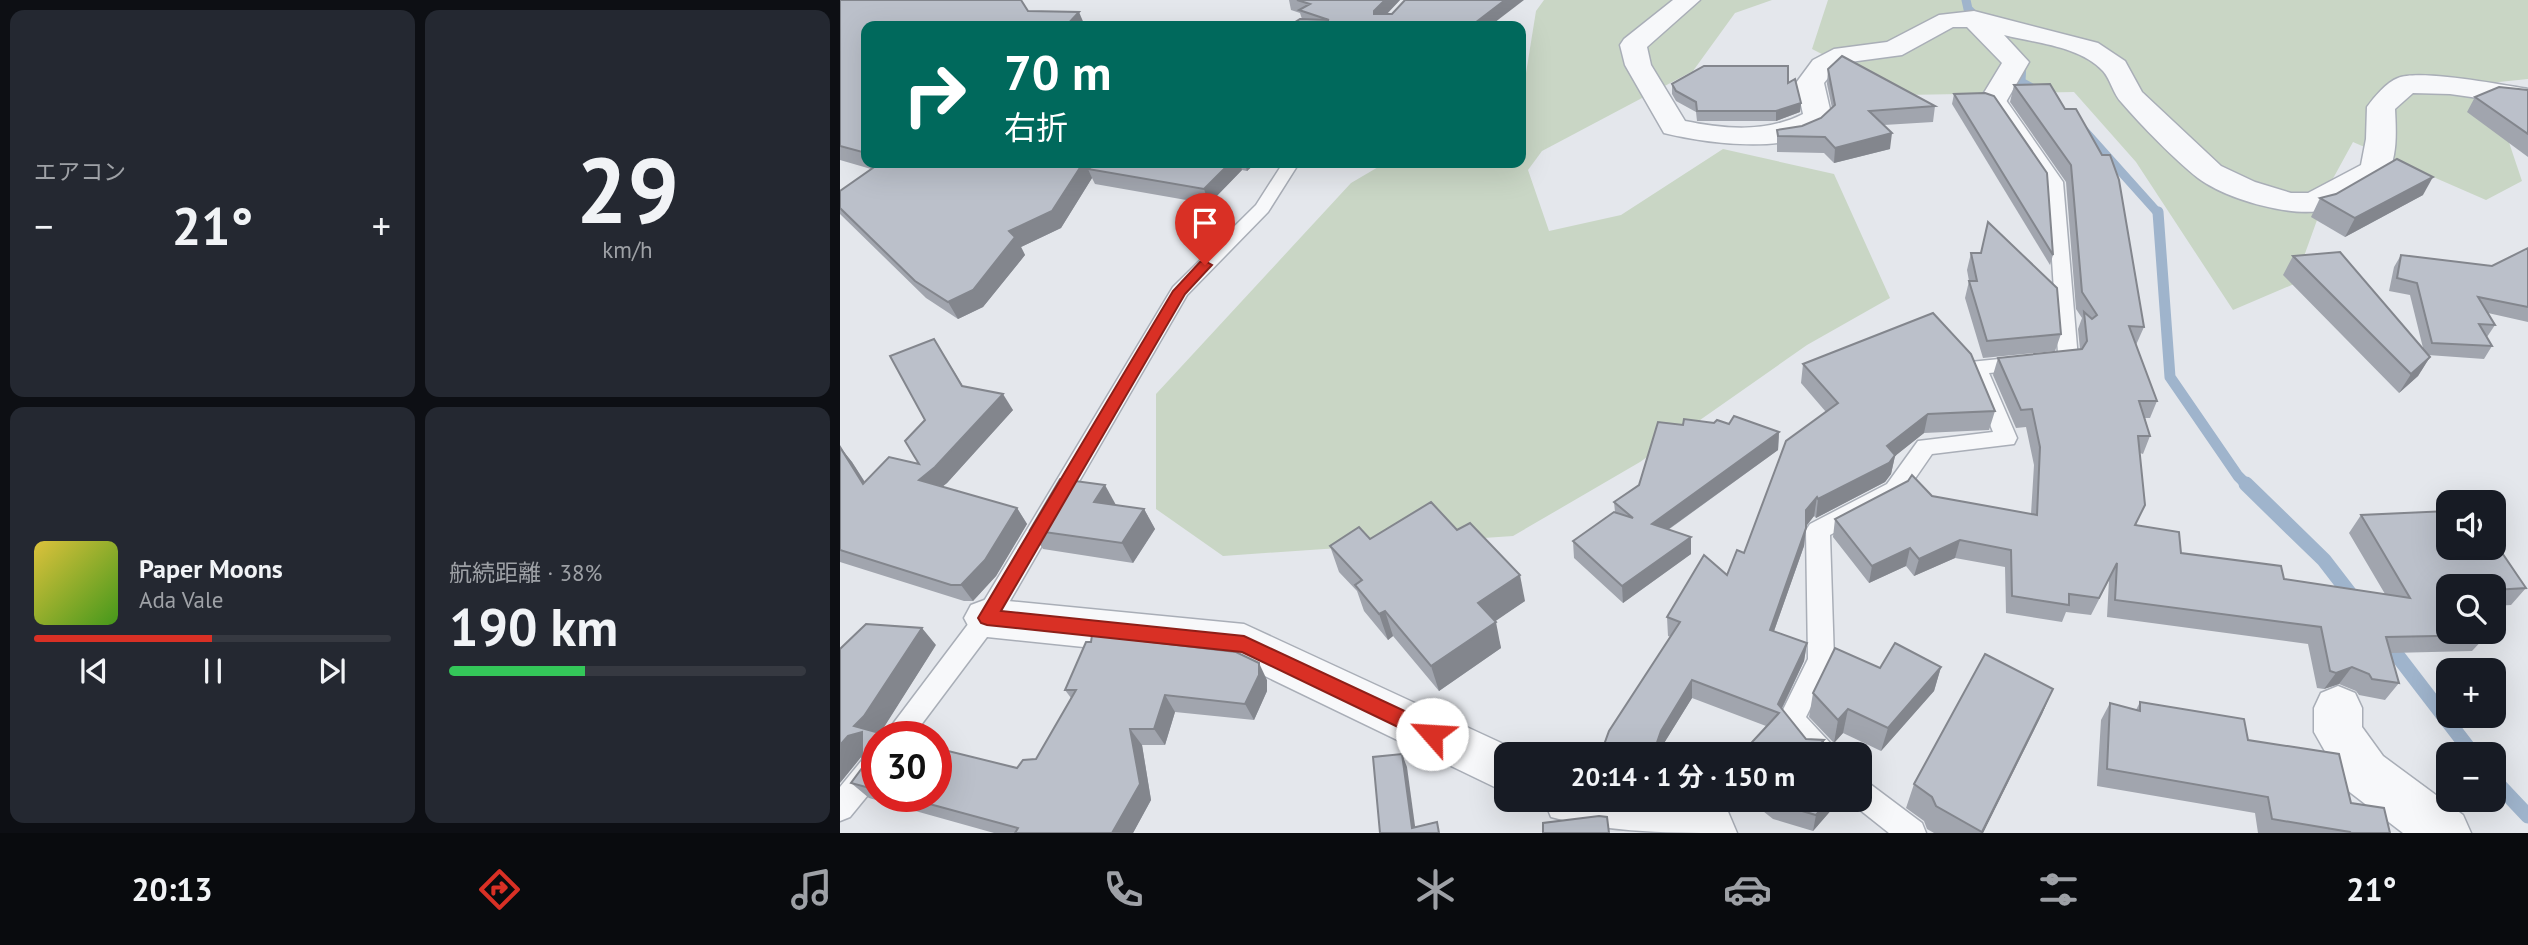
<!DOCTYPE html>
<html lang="ja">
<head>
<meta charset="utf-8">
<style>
  :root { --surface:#171b24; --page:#242831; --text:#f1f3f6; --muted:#9ea1a6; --line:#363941; --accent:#d93025 }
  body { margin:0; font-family:"PT Sans","Noto Sans JP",sans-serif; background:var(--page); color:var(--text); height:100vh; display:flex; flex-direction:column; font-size:26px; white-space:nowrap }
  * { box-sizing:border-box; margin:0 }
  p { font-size:23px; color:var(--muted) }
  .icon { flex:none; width:38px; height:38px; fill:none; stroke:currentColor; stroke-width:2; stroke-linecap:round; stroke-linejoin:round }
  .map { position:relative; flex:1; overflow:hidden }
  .sheet { display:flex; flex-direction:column; gap:10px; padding:10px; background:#0d0f14; width:840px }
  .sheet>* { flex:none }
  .hud { position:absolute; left:21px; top:21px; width:665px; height:147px; border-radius:14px; box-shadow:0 7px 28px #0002; background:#00695c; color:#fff; overflow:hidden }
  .fabs { position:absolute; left:1596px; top:490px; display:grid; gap:14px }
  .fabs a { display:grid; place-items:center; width:70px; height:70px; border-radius:14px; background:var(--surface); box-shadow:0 7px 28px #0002; font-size:35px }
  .speed { position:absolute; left:21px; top:721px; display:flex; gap:14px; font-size:35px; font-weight:700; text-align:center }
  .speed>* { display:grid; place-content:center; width:91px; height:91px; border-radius:50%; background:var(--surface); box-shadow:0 7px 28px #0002; line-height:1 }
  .speed .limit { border:10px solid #d22; background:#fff; color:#111 }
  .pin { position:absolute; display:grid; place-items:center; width:60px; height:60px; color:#fff; margin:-72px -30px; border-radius:50% 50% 50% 0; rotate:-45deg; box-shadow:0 0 7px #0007 }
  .pin .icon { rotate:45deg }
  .me { position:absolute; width:77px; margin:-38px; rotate:296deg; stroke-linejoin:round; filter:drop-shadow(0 0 5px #0008) }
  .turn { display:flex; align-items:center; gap:24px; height:147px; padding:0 28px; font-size:32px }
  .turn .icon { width:91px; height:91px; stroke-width:2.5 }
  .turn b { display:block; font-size:49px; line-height:60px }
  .big { font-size:52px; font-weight:700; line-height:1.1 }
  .sheet .tile { flex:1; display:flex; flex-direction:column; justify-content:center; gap:10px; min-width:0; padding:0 24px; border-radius:14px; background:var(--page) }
  .sheet .dial { align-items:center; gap:0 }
  .dial b { font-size:91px; line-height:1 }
  .song { display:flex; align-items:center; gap:21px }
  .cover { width:84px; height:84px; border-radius:10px; background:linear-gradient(135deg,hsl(50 70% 55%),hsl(100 70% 35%)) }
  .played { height:7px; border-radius:4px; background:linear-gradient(90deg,var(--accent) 50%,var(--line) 50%) }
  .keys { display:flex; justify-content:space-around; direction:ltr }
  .heat { display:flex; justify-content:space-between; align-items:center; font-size:38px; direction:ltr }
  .charge { height:10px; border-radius:5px; background:linear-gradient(90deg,#34c759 38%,var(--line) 0) }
  .sheet .tiles { flex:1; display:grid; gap:10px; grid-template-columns:repeat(2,1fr) }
  .trip { position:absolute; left:654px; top:742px; width:378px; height:70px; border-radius:14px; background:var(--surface); box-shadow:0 7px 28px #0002; font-weight:700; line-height:70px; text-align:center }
  .dock { display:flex; height:112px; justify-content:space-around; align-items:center; background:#090b0e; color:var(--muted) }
  .dock .icon { width:49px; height:49px }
  .dock .on { color:var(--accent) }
  .dock b { font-size:32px; color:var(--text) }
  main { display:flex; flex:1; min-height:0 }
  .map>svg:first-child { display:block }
</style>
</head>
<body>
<main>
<section class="sheet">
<div class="tiles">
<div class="tile"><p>エアコン</p>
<div class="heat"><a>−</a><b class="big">21°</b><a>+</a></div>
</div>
<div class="tile dial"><b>29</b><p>km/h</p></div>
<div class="tile">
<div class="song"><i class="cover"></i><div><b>Paper Moons</b><p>Ada Vale</p></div></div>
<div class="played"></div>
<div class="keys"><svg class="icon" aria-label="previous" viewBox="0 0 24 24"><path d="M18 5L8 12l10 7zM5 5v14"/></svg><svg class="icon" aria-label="pause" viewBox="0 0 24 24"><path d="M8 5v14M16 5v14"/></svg><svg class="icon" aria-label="next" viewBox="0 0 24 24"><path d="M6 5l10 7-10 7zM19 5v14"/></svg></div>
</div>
<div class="tile"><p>航続距離 · 38%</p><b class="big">190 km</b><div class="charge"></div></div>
</div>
</section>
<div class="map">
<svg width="1688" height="833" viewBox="0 0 1688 833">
  <rect width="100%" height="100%" fill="#e4e7ec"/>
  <g fill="#c9d6c5">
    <path d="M704,0h228l-37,13 -42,58 -151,80 -14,19 21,61 72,-16 102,-66 111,25 56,124 -83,47 -167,117 -127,74 -290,20 -67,-47v-115l195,-211 34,-20h136v-59l15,-93z"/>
    <path d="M988,0h700v79l-39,4 33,98 -36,19 -133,-58 -23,42 -36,100 -61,26 -97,-148 -62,-70 -171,3 -91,-46z"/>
  </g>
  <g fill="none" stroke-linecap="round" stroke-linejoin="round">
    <g stroke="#9fb4cc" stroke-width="9">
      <path d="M1126,0l2,9 13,13"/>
      <path d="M1182,61l-1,21 20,11"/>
      <path d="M1241,127l77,86"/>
    </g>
    <path stroke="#9fb4cc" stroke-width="11" d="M1318,212l12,165 68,99 10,10"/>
    <g stroke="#9fb4cc" stroke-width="15">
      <path d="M1406,484l78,76 30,39"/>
      <path d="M1547,642l86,112"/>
      <path d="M1654,780l34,36"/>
    </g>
    <defs>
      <g id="service">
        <path d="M1156,91l5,2 62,89 15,177 -3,5 -7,2 -79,7 28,65 -3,6 -82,10 -29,42 -73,39 4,125 -28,57 26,28 4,9h-31l-23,-26 -4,-8 30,-61 -2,-129 4,-6 77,-40 31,-43 75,-9 -26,-65 3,-5 88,-9 -11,-171 -59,-86z"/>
        <path d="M443,163h16l-31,49 -81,83 -191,330 -84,112h-29l95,-126 195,-324 83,-82z"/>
        <path d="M37,750v34l-27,33 -10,4v-34l27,-33z"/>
        <path d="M1020,780l10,4 52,39 4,10h-37l-39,-31 -1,-2h11z"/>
      </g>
      <g id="minor">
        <path d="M833,0h27l-53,47 4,18 34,56c39,8 81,12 118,-7l-7,-31 17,-23 21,-11 53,-7 52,-27 35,-4 124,32 27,18 17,31 79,74 34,16 36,11h17l53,-28 5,-26 1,-32c7,-10 20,-25 31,-29 21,-9 105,7 130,11v16l-78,-11 -37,-1 -18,16c1,21 3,49 -9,67l-61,34c-34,8 -99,-11 -127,-32 -23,-18 -57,-53 -76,-75 -9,-9 -11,-23 -19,-32 -23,-25 -68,-28 -99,-36l25,27 -23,40 -10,2 -10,-2 -4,-6 20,-33 -35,-36h-14l-51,28 -52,7 -17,10 -9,11 8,35c-27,40 -128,25 -168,15l-39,-68 -5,-20 4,-6z"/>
        <path d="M147,599l257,25 281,130h-18v39l-269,-130 -251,-26 -16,-6 -7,-13 7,-13z"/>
        <path d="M1498,686l17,7 7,15v19l21,29 80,59 8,18h-68l-56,-43 -33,-58v-24l7,-15z"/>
        <path d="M704,800h163l19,7 11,26c-62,0 -128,0 -186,-16z"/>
      </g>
    </defs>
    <use href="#service" stroke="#a9aeb7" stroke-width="3"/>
    <use href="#minor" stroke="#a9aeb7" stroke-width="3"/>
    <use href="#service" fill="#f7f8fa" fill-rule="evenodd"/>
    <use href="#minor" fill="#f7f8fa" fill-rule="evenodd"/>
  </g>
  <g fill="#a1a5ae">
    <path d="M0,0l26,26v137h390l-9,8 -5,-1 -33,34 -114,-20 -3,-6 -31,50 -40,19 4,8 -42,52 -25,12 -32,-21 -86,-84v-23l31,-22 -31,-9z"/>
    <path d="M449,0h111l-13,14 103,12 -188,-7 -2,-6 -9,-3z"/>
    <path d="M988,69l107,37 -2,16 -49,3 6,24 -56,14 -10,-10 -47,-1v-22l25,-4 19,-8 11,-10 -5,-24z"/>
    <path d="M948,83l13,20 -1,9 -24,9h-79l-1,-9 -20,-11 -4,-7v-10z"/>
    <path d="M1210,84l94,243 -8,18 21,56 -7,17h-5l5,18 -7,18 -3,-1 -4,72 45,28 103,26 101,15 -36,-61 12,-18 165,73 -15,17 -17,1v-20h-46l39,49 -15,16 -81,2 8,30 -14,17 -26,-5 -3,-4 -17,-7 -15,5 -7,-1 -9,-44 -201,-27 2,-37 -18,35 -25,-3 -4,10 -56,-9 -1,-46 -50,-9 -41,18 -8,-10 -37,17 -36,-46 2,-18 97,-23 99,18 3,-49 -8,-38 -10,1 -23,-53 5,-17 82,-9 -2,-20 4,-11 -6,-9 -10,-127 -56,-80 4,-17z"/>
    <path d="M1688,90v67l-61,-45 8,-15z"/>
    <path d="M1114,94l99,161 -3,10 -98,-161z"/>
    <path d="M1583,195l-78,42 -34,-20 9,-19z"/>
    <path d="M1688,248v74l-40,-9 7,12 -8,12 5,9 -8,13 -56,-4 2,2 -12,19 -19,17 -116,-118 10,-19 130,92 -13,-53 -21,-4 5,-24 7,-12 91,11z"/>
    <path d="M1131,253l90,81 -6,17 -72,7 -18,-60 4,-17 -2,-11z"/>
    <path d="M94,339l29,47 50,24 -66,73 -5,4 75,21 10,16 -31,52 -23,25h-9l-124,-39v-115l12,15 13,20 54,-18z"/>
    <path d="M963,364l192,47 -6,19 -65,3 -29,23 -4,18 -6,8 -69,36 -2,-2 -8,10 -2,20 -30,85 33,12 -3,18 -22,48 24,30 18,1 -2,14h-81l25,-28 -74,-28 -31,50 -2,6h-58l70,-117 -3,-1 -1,-19 60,-42 17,-22 82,-141 -25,-29z"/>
    <path d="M874,423l15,1 50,8 -1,18 -110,80 23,7v17l-68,49 -49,-45 -1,-17 42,-29 -1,-10 25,-17 44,-60z"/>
    <path d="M276,505l28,4 11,20 -22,34 -90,-14 -13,-19z"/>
    <path d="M530,539l155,62 -31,20 7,27 -62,43 -46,-55 -5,4 -24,-29 -7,-20 -18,-19 -9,-26z"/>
    <path d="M96,645l-59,92v59h59l81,-28 19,-9 35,-61 -6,-8 202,-10v11l-13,29 -79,-8 -10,33h-23l9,55 -18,33h-139l-125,-35 -18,-15 11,-15v-12l-22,27z"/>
    <path d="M1101,667l-7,24 -53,60 -38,-18 -9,10 -25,-26 4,-24 67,-25z"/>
    <path d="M1213,689l-11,25 -59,119h-49l-7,-4 -3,-8 -18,-13 8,-24z"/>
    <path d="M1300,702l108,38 103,63 39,30h-132l-3,-20 -158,-27 4,-66 9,-17 26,7z"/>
    <path d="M909,800h86l-2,8 -20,23 -40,-12z"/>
  </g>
  <g fill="#83868d">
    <path d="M545,0h15l-23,24v2l-3,-15z"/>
    <path d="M665,0h19l-34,26h-19z"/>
    <path d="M239,12l6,14h-19z"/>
    <path d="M961,103l-1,9 -24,9v-10z"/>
    <path d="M1052,133l-2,16 -56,14 1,-15z"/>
    <path d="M243,163h19l-14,6 4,9 -31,50 -40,19 4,8 -42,52 -25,12 -10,-17 61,-71z"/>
    <path d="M390,163h10l2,7 -33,34 -5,-15z"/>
    <path d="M405,163h11l-9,8z"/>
    <path d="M1593,177l-10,18 -78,42 10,-19z"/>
    <path d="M1590,357l-12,19 -19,17 12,-19z"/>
    <path d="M163,394l10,16 -66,73 -17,13 -11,-16z"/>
    <path d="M1088,414l-4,19 -29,23 -4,18 -6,8 -69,36 2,-19z"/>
    <path d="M939,432l-1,18 -126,91v-17z"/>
    <path d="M0,447l12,15 24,38 -13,-16z"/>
    <path d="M265,485l11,20 -22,-3z"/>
    <path d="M977,497l-3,19 -10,13 2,-19z"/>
    <path d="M177,508l10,16 -31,52 -23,25 -12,-16z"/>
    <path d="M304,509l11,20 -22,34 -11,-20z"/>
    <path d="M966,528l-2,18 -36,102 2,-18z"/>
    <path d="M851,537v17l-68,49 -1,-17z"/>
    <path d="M1120,540l-5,18 -41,18 5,-17z"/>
    <path d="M1070,548l-4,18 -37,17 3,-17z"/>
    <path d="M680,575l5,26 -41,28 -6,-26z"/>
    <path d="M545,611l8,25 -5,4 -9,-26z"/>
    <path d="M656,622l5,26 -62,43 -8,-25z"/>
    <path d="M82,628l14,17 -55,87 -9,9 -7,11 -25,31v-38z"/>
    <path d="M967,643l-3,18 -26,55v-12z"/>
    <path d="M419,663l8,17v11l-13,29 -9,-16z"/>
    <path d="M1101,667l-7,24 -53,60 7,-23z"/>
    <path d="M1512,667l-13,17 -15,5 12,-16z"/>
    <path d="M852,680v18l-31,50 -2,6h-6l8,-23z"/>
    <path d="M1213,689l-11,25 -59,119h-1z"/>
    <path d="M325,695l10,17 -10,33 -11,-16z"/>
    <path d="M1008,709l-5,24 -9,10 4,-23z"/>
    <path d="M290,729l12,16 9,55 -18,33h-21z"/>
    <path d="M984,740l-2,14h-11z"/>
    <path d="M562,754l5,13 9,66 -4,-5z"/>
    <path d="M989,800h6l-2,8 -20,23 3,-16z"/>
  </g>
  <g fill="#bbc0ca" stroke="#83868d" stroke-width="2">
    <path d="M0,0h181l7,11 51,1 -13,14h-200v127l-26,-7z"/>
    <path d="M457,0h88l-11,11v3h18l13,-14h100l-34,26h-182l11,-7 29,1 -30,-10 11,-6z"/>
    <path d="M1002,56l93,50 -66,5 23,22 -57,15 -10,-11 -47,-1 -1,-6 25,-4 19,-8 14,-13 -7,-36z"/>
    <path d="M864,66h84v17l7,-4 6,24 -25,8h-79l-1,-9 -20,-11 -4,-7z"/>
    <path d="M1210,84l15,25h11l26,46h8l9,25 25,147 -15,-1 28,75h-18l11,35h-12l7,69 -10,20 44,7 2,21 100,13 3,13 126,19 -49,-83 87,-4v37h46v-7l32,47 -32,2v-4h-46v46h37l2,3 -101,2 13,46 -27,-4 -3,-5 -17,-7 -16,6 -6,-2 -9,-44 -206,-27 2,-37 -18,35 -30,-4v11l-57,-9 -1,-46 -51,-10 -41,19 -9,-11 -38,18 -37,-47 73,-38 4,-6 20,21 105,19 3,-68 -8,-38 -11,1 -23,-52 84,-9 5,-8 -3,-29 8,7 5,-4 -15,-23 -11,-127 -57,-80z"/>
    <path d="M1659,87l29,3v44l-53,-37z"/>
    <path d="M1145,93l9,3 53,77 6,82 -99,-161z"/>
    <path d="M1557,159l36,18 -78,41 -35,-20 16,-4z"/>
    <path d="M40,163h203l-31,48 -43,20 6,6 -42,53 -25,12 -33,-21 -75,-73v-17z"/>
    <path d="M257,163h133l-26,26 -116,-20z"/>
    <path d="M1148,222l69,66 4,46 -74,7 -18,-60h8l-6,-28h10z"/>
    <path d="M1688,248v59l-50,-10 17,28 -16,-1 13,22 -60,-3 -15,-60 -20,-5 4,-23 91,11z"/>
    <path d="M1500,252l90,105 -19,17 -118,-118z"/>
    <path d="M1093,313l38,41 24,57 -67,3 -41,32 8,9 -6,8 -71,36 -1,-2 -11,13v18l-36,102 37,13 -29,61 28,35 18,1 -13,14h-70l38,-41 -87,-33 -31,51 -8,23h-48l-4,-1 8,-22 71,-109 -13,-5 37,-62 23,20 10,-25 7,3 42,-112 52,-38 -35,-39z"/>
    <path d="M94,339l28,47 41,8 -68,73 -16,13 98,28 -32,52 -24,25h-10l-111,-35v-103l23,37 26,-27 30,7 -14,-23 20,-21 -35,-64z"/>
    <path d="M894,416l45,16 -127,92 39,13 -69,49 -49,-45 41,-29 19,6 -19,-16 25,-17 19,-63 25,3 1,-6 30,4 3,-3 12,4z"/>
    <path d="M220,479l45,6 -11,17 50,7 -22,34 -92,-13z"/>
    <path d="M591,502l26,28 13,-7 50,52 -42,28 18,19 -65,44 -46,-55 -6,3 -24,-29 7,-5 -32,-34 29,-19 11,12z"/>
    <path d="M26,624l56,4 -58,88 -10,10 40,11h-17v53l-26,-7 11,-15v-36l-14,4 -8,9v-96z"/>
    <path d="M252,635l144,17 23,11v12l-14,29 -80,-9 -11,34h-24l10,55 -28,49h-97l3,-5 -118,-32h36v-48l81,20 6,-8 13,-1 40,-69h-11l21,-48h5z"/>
    <path d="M1055,643l46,24 -53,61 -40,-19 -10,11 -25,-27 22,-45 45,20z"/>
    <path d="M1145,654l68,35 -71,143 -46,-26 -4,-9 -18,-13z"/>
    <path d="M1300,702l104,17 4,21 91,14 12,49 33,5 6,25h-39l-1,-1 -78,-13 -4,-22 -161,-28 3,-66 30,8z"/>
    <path d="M562,754l10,74 25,-6 2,11h-59l-7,-76z"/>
    <path d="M931,800h58l-13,15 -41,-12z"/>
    <path d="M759,816l8,1 2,16h-66v-10z"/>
  </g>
  <path fill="#d93025" stroke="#8d1f18" stroke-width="2" d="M365,261l7,4 -27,29 -184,317 243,25 195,91 3,7 -3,6 -7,3 -7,-3 -183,-88 -255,-27 -6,-2 -3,-5 195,-327 27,-29z"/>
</svg>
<div class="fabs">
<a><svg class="icon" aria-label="sound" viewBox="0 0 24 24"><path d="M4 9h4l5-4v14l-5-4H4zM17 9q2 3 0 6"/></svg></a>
<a><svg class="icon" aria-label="search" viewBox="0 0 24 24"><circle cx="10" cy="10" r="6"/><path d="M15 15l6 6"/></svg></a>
<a>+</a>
<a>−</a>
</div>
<div class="speed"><div class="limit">30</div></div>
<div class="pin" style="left:365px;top:265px;background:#d93025"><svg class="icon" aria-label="arrive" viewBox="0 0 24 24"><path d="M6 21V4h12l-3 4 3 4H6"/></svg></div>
<svg class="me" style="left:592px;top:734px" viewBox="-20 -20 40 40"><circle r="19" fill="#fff"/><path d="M0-13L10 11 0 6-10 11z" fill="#d93025"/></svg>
<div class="trip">20:14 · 1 分 · 150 m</div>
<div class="hud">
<div class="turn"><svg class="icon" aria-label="right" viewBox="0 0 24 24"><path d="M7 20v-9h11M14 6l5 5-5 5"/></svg><div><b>70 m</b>右折</div></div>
</div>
</div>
</main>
<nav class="dock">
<b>20:13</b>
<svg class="icon on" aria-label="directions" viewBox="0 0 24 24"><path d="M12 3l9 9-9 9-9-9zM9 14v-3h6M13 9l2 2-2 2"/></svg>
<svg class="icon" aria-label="music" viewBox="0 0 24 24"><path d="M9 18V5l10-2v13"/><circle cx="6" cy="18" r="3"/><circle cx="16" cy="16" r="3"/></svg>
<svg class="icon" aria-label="phone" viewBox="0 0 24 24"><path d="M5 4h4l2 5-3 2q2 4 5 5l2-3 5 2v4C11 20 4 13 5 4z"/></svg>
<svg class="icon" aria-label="climate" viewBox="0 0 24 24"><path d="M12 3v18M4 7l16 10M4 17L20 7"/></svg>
<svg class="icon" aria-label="car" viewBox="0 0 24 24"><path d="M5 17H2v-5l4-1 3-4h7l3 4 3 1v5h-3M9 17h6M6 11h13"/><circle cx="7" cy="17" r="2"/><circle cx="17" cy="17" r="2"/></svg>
<svg class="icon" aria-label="filters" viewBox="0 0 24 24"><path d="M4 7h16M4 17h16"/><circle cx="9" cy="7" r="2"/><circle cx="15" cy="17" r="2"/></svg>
<b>21°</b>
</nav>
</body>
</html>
